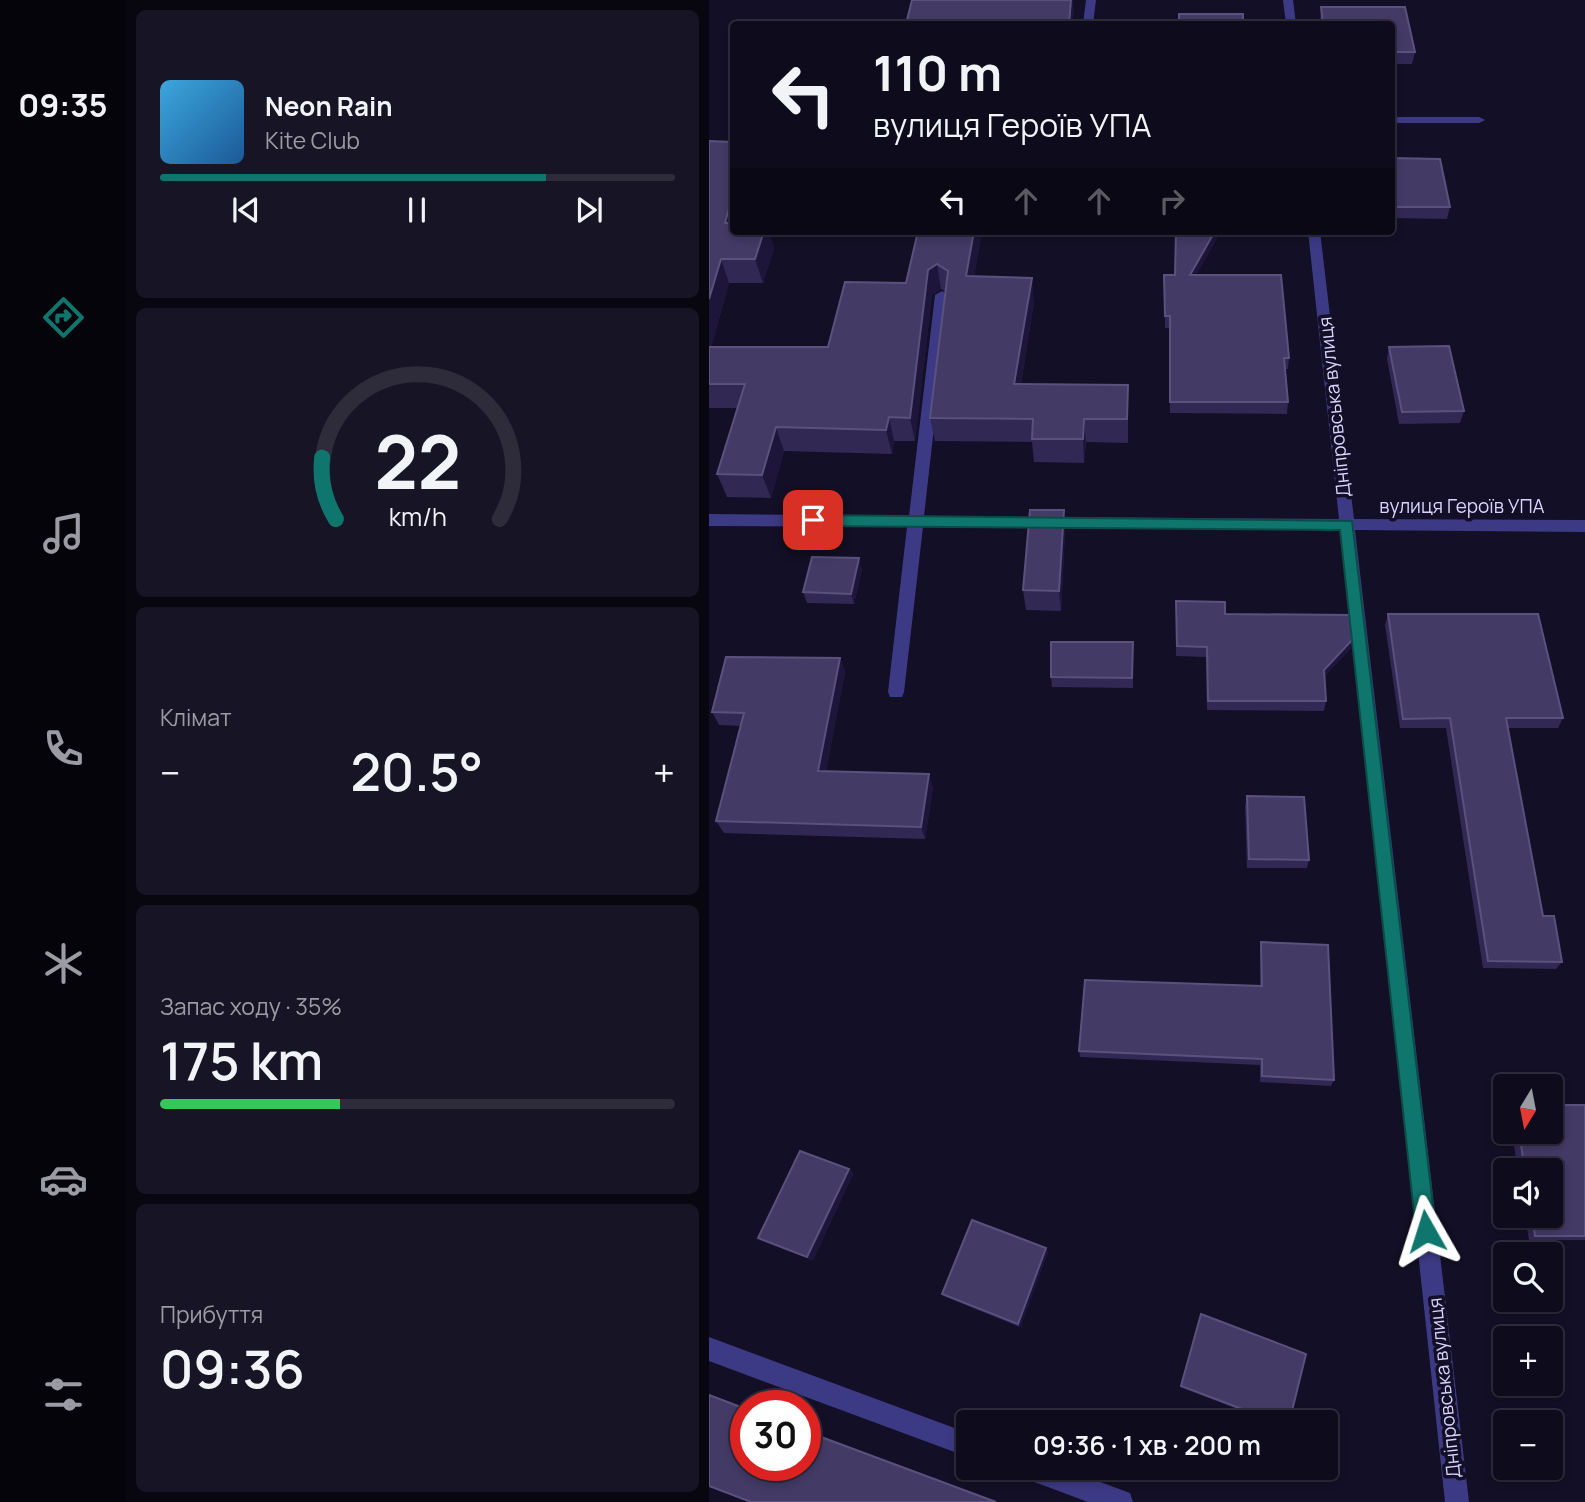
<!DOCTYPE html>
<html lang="uk">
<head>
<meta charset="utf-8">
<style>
  :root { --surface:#0e0b1c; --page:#171425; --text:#f1f3f6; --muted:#9b9ba3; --line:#2e2b3b; --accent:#0f766e }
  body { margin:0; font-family:Manrope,sans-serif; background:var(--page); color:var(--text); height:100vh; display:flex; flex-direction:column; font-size:26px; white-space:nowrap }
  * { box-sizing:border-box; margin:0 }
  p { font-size:23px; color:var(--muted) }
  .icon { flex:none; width:38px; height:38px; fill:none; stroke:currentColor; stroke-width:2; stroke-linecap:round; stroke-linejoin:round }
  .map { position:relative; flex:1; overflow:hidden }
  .drawer { display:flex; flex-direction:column; gap:10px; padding:10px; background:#08060f; width:583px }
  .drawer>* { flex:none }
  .guide { position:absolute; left:21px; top:21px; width:665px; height:214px; border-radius:7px; box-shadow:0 4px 10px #0003,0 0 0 2px var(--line); background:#0e0b1c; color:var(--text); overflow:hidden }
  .needle { width:46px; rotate:190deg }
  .controls { position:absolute; left:784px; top:1074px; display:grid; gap:14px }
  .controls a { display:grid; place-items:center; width:70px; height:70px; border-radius:7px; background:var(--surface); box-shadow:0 4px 10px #0003,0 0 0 2px var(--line); font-size:35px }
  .speed { position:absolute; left:21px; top:1390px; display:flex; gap:14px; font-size:35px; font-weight:700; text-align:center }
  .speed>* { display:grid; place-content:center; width:91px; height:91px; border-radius:50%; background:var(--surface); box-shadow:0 4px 10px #0003,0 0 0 2px var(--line); line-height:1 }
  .speed .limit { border:10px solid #d22; background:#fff; color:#111 }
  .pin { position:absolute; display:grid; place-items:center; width:60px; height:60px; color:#fff; margin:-30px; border-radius:14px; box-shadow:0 4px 10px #0006 }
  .me { position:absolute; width:77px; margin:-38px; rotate:354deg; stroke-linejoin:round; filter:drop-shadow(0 0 5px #0008) }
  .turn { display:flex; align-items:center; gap:24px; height:147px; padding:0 28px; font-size:32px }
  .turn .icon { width:91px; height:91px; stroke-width:2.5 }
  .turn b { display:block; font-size:49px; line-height:60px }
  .lanes { display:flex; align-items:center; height:66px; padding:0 28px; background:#0003; justify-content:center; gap:35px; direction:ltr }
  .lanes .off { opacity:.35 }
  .big { font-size:52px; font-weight:600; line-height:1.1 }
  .drawer .tile { flex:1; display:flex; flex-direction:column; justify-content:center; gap:10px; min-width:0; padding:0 24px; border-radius:10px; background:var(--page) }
  .drawer .dial { align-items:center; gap:0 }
  .dial svg { height:182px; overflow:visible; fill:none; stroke:var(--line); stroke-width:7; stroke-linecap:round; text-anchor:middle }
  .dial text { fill:var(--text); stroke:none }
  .song { display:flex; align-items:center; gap:21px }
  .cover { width:84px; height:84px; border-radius:10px; background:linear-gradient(135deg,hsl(200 70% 55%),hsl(210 70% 35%)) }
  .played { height:7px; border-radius:4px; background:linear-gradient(90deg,var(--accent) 75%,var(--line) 75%) }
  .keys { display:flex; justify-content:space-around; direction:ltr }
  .heat { display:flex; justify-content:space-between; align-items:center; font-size:38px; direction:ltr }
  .charge { height:10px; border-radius:5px; background:linear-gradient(90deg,#34c759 35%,var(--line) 0) }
  .trip { position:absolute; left:247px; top:1410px; width:382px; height:70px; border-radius:7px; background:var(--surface); box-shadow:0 4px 10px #0003,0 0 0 2px var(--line); font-weight:600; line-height:70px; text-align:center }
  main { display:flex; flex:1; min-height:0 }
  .dock { display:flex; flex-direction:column; width:126px; justify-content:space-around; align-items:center; background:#06040b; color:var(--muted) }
  .dock .icon { width:49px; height:49px }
  .dock .on { color:var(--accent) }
  .dock b { font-size:32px; color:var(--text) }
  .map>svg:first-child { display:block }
</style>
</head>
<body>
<main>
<nav class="dock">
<b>09:35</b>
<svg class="icon on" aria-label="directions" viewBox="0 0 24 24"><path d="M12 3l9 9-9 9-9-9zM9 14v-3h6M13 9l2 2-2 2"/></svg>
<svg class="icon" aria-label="music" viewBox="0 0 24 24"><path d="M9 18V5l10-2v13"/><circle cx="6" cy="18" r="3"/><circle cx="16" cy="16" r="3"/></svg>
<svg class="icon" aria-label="phone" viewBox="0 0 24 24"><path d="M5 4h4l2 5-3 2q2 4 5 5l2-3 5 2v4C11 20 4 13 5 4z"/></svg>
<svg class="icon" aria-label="climate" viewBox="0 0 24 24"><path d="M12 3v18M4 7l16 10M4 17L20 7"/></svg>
<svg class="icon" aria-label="car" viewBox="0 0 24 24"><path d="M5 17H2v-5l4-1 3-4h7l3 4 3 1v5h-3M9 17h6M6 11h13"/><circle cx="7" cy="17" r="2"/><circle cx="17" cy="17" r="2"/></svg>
<svg class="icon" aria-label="filters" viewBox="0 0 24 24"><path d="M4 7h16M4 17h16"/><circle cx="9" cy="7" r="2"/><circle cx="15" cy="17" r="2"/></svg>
</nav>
<section class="drawer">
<div class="tile">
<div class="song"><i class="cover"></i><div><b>Neon Rain</b><p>Kite Club</p></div></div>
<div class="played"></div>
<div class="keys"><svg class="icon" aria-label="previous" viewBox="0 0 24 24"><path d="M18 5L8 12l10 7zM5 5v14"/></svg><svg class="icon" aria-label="pause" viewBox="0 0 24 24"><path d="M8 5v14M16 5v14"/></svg><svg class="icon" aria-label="next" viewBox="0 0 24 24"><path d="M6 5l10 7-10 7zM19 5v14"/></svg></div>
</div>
<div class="tile dial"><svg viewBox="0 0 100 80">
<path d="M14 69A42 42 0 1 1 86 69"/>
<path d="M14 69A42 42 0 0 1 8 42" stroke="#0f766e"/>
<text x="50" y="56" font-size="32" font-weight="700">22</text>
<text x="50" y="72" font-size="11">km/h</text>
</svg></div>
<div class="tile"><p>Клімат</p>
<div class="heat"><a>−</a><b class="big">20.5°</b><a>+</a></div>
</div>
<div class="tile"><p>Запас ходу · 35%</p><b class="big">175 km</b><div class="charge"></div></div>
<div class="tile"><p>Прибуття</p><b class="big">09:36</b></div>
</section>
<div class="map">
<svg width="877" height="1502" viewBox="0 0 877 1502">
  <rect width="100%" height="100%" fill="#130f26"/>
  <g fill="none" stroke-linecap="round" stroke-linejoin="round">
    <g fill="#3d3a85" fill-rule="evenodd">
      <path d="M377,0h10l-3,24h-10z"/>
      <path d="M574,0h10l3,24h-10z"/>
      <path d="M682,117h88l6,3 -6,3h-88z"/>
      <path d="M599,231h12l34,288 232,1v12l-231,-2 114,972h-24l-105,-972 -417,-3 -19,165 -2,5h-12l-2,-5 19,-165 -198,-1v-12l200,2 26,-221 7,-4 7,4 -25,221 415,3z"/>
      <path d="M0,1337l259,96v24l-259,-96z"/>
      <path d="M309,1468h45l67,25 3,9h-45l-67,-25z"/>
    </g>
  </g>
  <g fill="#312854">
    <path d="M612,7h84l10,45 -3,12h-21v-40h-71z"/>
    <path d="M0,141l24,90h35l6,17 -11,35h-34l-18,64h117l78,-64 12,-52h64l-8,45 60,26 -13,82 107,25v34l-42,-1 -2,21 -50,-1 -2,-20 -97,-1 -5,-23 15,-127 -4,-2 -9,6 -17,146h-21l-2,13 -108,-3 -13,47 -44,-1 -10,-23 21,-66h-29z"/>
    <path d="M682,158l59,49 -3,12 -56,-1z"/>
    <path d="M512,231l-25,44 93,83 -1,11h-3l3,33 -1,12 -117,-1v-85h-5l-1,-53h11z"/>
    <path d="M680,347l75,64 -4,12 -61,1 -12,-65z"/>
    <path d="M356,531l-4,80 -35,-1 -3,-20z"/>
    <path d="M153,569l-8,35 -47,-1 -4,-11z"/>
    <path d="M467,612l49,2 128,25 -3,10 -26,28 2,24 -2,10 -117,-1 -1,-53 -30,-1z"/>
    <path d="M679,614l175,104 -5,10h-50l35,188 19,46 -6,7 -73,-1 -37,-240h-46l-15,-103z"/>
    <path d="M424,642v46l-81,-1 -1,-10z"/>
    <path d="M131,658l5,14 -19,99 107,16 -8,52 -201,-6 -8,-12 25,-95 -22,-1 -7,-13z"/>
    <path d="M538,796l62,64 -2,8h-60l-2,-62z"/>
    <path d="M552,942l73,138 -3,6 -71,-4v-17l-180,-8 -1,-6 181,-65v-37z"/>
    <path d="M876,1105v135h-56l-4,-24h26v-45h-33l-6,-39h39z"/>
    <path d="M140,1169l4,5 -40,86 -49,-18 -6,-4z"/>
    <path d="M339,1252l-28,75 -74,-30 -4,-3z"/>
    <path d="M492,1314l88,109h-15l-94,-36z"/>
  </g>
  <g fill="#1d163a">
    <path d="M362,0h2l1,12 -2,12h-3z"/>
    <path d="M24,194v37l-8,-8z"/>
    <path d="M55,231h4l6,17 -11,35 -8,-24z"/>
    <path d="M265,231h8l-12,69 -4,-24z"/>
    <path d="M506,231h6l-31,55v-11z"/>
    <path d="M12,259l8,24 -20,71v-55z"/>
    <path d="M228,264l4,25 -9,6 -17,146 -5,-23 18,-148z"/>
    <path d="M323,278l2,24 -17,106 -3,-24z"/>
    <path d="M180,417l5,24 -2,13 -6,-24z"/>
    <path d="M375,419l2,23 -2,21 -1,-24z"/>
    <path d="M67,427l8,24 -13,47 -9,-23z"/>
    <path d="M355,510l1,21 -4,80 -2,-20z"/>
    <path d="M150,558l3,11 -8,35 -3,-10z"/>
    <path d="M644,639l-3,10 -29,31 3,-10z"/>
    <path d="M131,658l5,14 -21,112 -6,-13z"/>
    <path d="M220,774l4,13 -8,52 -4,-12z"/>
    <path d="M140,1169l4,5 -40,86 -6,-3z"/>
    <path d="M337,1248l2,4 -28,75 -2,-3z"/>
    <path d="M0,1394l37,14v1l-37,-14z"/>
    <path d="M96,1430l194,72h-3l-191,-71z"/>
  </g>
  <g fill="#433a66" stroke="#5a527e" stroke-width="2">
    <path d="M203,0h159l-2,24h-163z"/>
    <path d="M612,7h84l10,45h-24v-28h-68z"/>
    <rect x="470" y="14" width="64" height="10"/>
    <path d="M0,141l24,1v52l-8,29h8v8h31l-9,28h-34l-12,40z"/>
    <path d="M682,158l49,1 10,48h-59z"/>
    <path d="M209,231h56l-8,45 66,2 -18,106 114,1 -1,34h-43l-1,20h-51l1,-20 -103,-1 18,-147 -11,-7 -9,6 -18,148 -21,-1 -3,13 -110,-3 -14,48 -45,-1 28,-90h-36v-37h119l17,-65 61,1z"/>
    <path d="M467,231h39l-25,44h91l8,83h-5l4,44h-118v-86h-5l-1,-41h11z"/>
    <path d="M740,346l15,65 -62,1 -13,-65z"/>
    <path d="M321,510h34l-5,81 -36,-1z"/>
    <path d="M103,557l47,1 -8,36 -48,-2z"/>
    <path d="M467,601l49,1v12l125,1 3,24 -29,31 2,31h-118l-1,-54 -30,-1z"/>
    <path d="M679,614h150l25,104h-57l37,198h11l8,46 -74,-1 -38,-243 -47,1z"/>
    <path d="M342,642h82l-1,36 -81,-1z"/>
    <path d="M17,657l114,1 -22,113 111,3 -8,53 -205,-6 28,-108 -32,-1z"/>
    <path d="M538,796l57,1 5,63 -60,-1z"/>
    <path d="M552,942l67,3 6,135 -72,-4v-17l-183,-8 6,-71 177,6z"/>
    <path d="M842,1105h34v131h-50l-3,-20h19v-45h-26l-6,-39h32z"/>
    <path d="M91,1151l49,18 -42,88 -49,-19z"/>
    <path d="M263,1220l74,28 -28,76 -76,-30z"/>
    <path d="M492,1314l105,40 -17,69h-10l-98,-37z"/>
    <path d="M0,1395l37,14v56h59v-34l191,71h-245l-42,-16z"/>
  </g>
  <path fill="#0f766e" stroke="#0a4d48" stroke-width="2" d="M104,515l539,6 84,710 -3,7 -7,3 -7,-3 -3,-7 -76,-701 -527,-4 -7,-6z"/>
  <g text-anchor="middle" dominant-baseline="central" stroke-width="7" stroke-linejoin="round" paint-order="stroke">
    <g font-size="19" fill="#d9d4ff" stroke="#130f26">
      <text transform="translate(625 407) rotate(-96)">Дніпровська вулиця</text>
      <text x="753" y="506">вулиця Героїв УПА</text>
      <text transform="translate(735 1388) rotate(-96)">Дніпровська вулиця</text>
    </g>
  </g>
</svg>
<div class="controls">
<a><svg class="needle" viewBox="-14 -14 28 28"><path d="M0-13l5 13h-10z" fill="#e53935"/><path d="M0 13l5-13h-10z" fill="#9b9ba3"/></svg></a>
<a><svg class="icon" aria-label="sound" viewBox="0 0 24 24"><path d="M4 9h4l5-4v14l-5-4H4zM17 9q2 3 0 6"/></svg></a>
<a><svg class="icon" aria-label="search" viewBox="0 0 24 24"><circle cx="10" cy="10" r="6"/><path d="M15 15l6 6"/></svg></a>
<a>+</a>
<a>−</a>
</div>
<div class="speed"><div class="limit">30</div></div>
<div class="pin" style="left:104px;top:520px;background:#d93025"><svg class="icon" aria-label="arrive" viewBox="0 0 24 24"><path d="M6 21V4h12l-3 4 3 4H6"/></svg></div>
<svg class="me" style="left:717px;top:1231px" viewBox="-20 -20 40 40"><path d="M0-17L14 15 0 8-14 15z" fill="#0f766e" stroke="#fff" stroke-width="4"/></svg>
<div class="trip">09:36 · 1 хв · 200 m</div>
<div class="guide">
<div class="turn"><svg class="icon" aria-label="left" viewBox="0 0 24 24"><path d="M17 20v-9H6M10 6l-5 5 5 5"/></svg><div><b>110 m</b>вулиця Героїв УПА</div></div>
<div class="lanes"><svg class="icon" aria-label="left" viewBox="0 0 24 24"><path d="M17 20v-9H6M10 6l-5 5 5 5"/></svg><svg class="icon off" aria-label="ahead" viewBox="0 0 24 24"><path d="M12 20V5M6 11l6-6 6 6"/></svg><svg class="icon off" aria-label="ahead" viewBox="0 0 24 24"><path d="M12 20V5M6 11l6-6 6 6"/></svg><svg class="icon off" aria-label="right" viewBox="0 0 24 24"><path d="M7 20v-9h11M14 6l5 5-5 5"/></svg></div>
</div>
</div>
</main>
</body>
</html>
